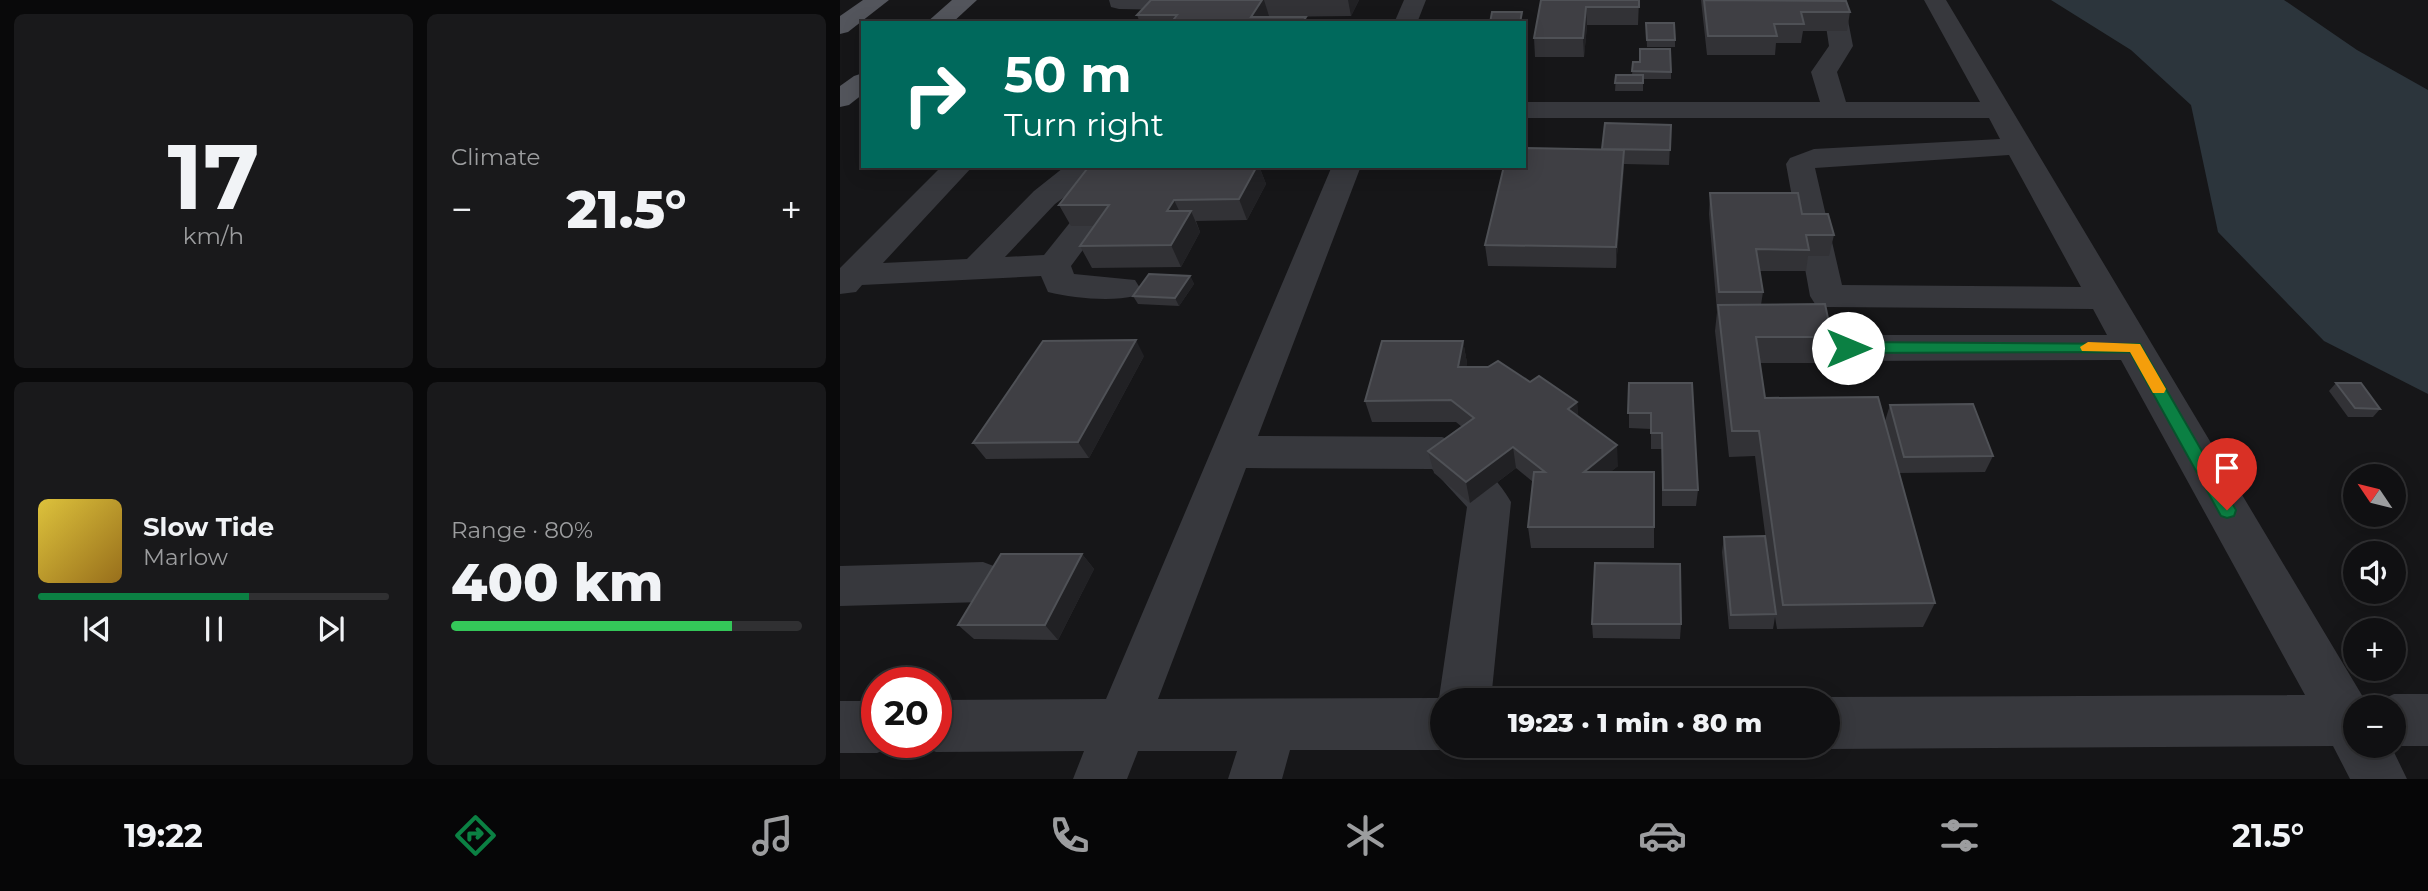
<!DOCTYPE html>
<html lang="en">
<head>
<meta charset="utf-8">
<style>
  :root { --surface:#101012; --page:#19191b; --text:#f1f3f6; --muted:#9c9d9f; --line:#303032; --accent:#0b8043 }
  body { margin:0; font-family:Montserrat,sans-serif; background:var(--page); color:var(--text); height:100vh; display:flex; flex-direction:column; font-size:26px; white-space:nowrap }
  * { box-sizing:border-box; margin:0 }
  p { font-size:23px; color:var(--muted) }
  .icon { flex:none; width:38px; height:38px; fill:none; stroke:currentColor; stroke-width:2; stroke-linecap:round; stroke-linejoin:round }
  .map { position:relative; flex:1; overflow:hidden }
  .sheet { display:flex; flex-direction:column; gap:14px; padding:14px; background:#09090a; width:840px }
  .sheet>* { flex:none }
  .hud { position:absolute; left:21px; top:21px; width:665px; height:147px; border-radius:0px; box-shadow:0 4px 18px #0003,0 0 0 2px var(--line); background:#00695c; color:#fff; overflow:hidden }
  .needle { width:46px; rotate:305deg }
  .buttons { position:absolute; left:1503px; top:464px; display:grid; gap:14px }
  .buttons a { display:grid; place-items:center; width:63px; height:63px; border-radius:50%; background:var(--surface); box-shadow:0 4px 18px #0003,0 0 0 2px var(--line); font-size:35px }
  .speed { position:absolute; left:21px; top:667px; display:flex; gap:14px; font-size:35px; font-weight:700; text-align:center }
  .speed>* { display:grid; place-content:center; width:91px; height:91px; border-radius:50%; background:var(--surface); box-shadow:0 4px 18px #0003,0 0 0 2px var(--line); line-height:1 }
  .speed .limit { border:10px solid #d22; background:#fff; color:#111 }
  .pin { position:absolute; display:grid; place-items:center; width:60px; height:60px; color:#fff; margin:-72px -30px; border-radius:50% 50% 50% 0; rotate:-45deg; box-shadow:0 0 7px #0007 }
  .pin .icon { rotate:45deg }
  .me { position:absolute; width:77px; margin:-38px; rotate:90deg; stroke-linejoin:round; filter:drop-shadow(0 0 5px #0008) }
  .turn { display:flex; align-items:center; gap:24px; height:147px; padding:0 28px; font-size:32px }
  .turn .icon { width:91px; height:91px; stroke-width:2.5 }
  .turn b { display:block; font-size:49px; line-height:60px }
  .big { font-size:52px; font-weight:800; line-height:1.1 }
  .sheet .card { flex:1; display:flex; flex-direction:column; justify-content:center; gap:10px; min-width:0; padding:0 24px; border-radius:10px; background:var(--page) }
  .sheet .dial { align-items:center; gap:0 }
  .dial b { font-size:91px; line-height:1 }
  .song { display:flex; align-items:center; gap:21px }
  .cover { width:84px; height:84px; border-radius:10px; background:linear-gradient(135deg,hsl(50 70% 55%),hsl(40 70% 35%)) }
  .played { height:7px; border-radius:4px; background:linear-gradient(90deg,var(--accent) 60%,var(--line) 60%) }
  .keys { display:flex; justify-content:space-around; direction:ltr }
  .heat { display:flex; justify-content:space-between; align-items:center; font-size:38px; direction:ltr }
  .charge { height:10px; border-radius:5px; background:linear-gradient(90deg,#34c759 80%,var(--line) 0) }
  .sheet .tiles { flex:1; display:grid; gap:14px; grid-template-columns:repeat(2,1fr) }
  .trip { position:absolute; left:590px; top:688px; width:410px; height:70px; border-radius:35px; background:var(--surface); box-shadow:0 4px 18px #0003,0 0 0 2px var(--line); font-weight:800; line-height:70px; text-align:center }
  .dock { display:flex; height:112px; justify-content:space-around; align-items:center; background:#060607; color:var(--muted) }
  .dock .icon { width:49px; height:49px }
  .dock .on { color:var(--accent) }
  .dock b { font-size:32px; color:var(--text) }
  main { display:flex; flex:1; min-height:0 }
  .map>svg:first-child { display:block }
</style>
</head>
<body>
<main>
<section class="sheet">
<div class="tiles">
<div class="card dial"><b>17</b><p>km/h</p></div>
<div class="card"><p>Climate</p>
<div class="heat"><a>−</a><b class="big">21.5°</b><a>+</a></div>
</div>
<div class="card">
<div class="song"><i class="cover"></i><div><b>Slow Tide</b><p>Marlow</p></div></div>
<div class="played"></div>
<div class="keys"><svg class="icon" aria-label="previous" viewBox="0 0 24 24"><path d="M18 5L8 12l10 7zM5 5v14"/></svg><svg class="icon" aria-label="pause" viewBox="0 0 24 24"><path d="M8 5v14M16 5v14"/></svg><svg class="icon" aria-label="next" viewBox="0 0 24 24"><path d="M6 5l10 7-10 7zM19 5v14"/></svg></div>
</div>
<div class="card"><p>Range · 80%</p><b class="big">400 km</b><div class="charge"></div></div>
</div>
</section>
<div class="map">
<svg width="1588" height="779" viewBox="0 0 1588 779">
  <rect width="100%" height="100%" fill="#161618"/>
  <path fill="#2c353c" d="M1211,0h233l73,50 71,40v304l-104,-53 -106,-109 -27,-127 -60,-55z"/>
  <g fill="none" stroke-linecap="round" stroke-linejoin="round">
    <g fill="#37383d" fill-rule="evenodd">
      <path d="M269,0h89l3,4 -15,19h-23l10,-13 -54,-1 -8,-2z"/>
      <path d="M564,0h22l-9,23h-23z"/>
      <path d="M982,0h22l9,46 -16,26 9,30h134l-56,-102h22l417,697 12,6 19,-9h34v52h-34v-39h-38v39h35l16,33h-57l-17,-33 -506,3 -8,-3h8v-46h-7l7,-3 478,-2 -184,-335 -273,1 -13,-4 -5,-9 5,-9 13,-4h259l-14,-26 -266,-2 -12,-3 -5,-8 -24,-132 4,-6 24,-9 186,-10 -11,-21h-465v-16h296l-9,-30 18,-26zM1169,155l72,132 -239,-2 -27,-117z"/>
      <path d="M102,166h31l-90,97 84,-4 67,-68 29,-23 59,-2 14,12 -65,88 3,8 61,6 5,8 -5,8c-25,6 -62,2 -87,-4l-7,-16 -179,9 -6,7 -16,2v-26zM252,177l12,3 -60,75 -39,2 50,-53z"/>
      <path d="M492,166h29l-103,270 184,1c24,8 57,43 69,65l-20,198h-49v46h11l-11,4h-152l-8,29h-54l9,-28h-99l-11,28h-54l11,-28 -148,1 -19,-8 -1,-2h20v-42l170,-1zM406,468l186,1 35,38 -28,191 -281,1z"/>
      <path d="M143,562l16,6 7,14 -7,14 -16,6 -143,4v-40z"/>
      <path d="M0,701h37v41h20l-1,3 -19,8h-37z"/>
    </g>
    <g fill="#53555c" fill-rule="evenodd">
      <path d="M23,0h26l-41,32 -8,2v-18z"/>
      <path d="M112,0h25l-25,23h-26z"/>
      <path d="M23,73v21l-14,11 -9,2v-21l14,-10z"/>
    </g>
  </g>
  <g fill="#323236">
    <path d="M311,0h208l-8,16 -82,1h37l1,6h-167l-3,-8z"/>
    <path d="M701,0h98l-1,25h-51l-3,32h-49l-1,-19z"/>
    <path d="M861,0h117v1l32,11 -3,19h-44l-2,12h-25l-1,12h-68z"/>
    <path d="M806,23l29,17v7h-28z"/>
    <path d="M793,62l38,10v7h-28v12h-28l1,-16h16z"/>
    <path d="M831,125l-2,40 -45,-1 -8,104 -128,-2 -3,-21 40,-90 77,-6z"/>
    <path d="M296,166h123l7,18 -19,36 -51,1 4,11 -19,35 -89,1 -12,-22 14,-20h-23l-12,-21 75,-36z"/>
    <path d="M870,193l92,21 32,21 -5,21h-21l-2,15h-46l3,21 -2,13 71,32 -5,26h-67l5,35 170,205 -12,24 -146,2 -2,-12 -2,12h-44l-7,-77 2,-15 42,4 -11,-85 -26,1 -14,-126 2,-19 -8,-98z"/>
    <path d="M350,276l4,8 -15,22 -41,-2 -5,-8z"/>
    <path d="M623,341l4,22 -1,4 64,15 47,20 1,15 40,49 -8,6 44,55v21h-123l-3,-21 5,-45 -17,-14 -46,35 -36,-30 -6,-22 34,-24 -6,-5h-84l-7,-21z"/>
    <path d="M304,356l-55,102 -103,1 -13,-16z"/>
    <path d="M789,383h63l6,107 -2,16h-34v-57h-11v-20l-22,-1z"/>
    <path d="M1496,383l44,26 -7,8h-25l-19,-26z"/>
    <path d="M1050,405l103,51 -8,16 -86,1 -14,-52z"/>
    <path d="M242,554l12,15 -36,71 -84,-1 -16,-14z"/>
    <path d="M752,624h89l-1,15 -87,-1z"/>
  </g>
  <g fill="#212124">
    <path d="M422,0h2l5,16 -4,7 -14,-6z"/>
    <path d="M508,0h11l-8,16z"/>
    <path d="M746,7l1,18 -3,32 -1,-19z"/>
    <path d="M784,150v20l-8,98v-21z"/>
    <path d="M417,166h2l7,18 -19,36 -8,-21z"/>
    <path d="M334,200l10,21 -17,-10z"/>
    <path d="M351,211l9,21 -19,35 -10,-22z"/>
    <path d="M350,276l4,8 -15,22 -4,-8z"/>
    <path d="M296,340l8,16 -55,102 -11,-16z"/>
    <path d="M623,341l4,22 -4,25 -5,-21z"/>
    <path d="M737,402l2,22 -11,-15z"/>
    <path d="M777,445l1,21 -33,27 -1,-21z"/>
    <path d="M673,447l3,21 -46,35 -4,-21z"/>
    <path d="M242,554l12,15 -36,71 -13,-15z"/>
  </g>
  <g fill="#3f3f44" stroke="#4f5156" stroke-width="2">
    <path d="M311,0h111l-11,17h55l-4,6h-131l6,-8h-40z"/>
    <path d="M701,0h98v7h-53l-3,31h-49z"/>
    <path d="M864,0l142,1 4,11h-49l3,12h-30l3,12h-69z"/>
    <path d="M652,12h30l-2,11h-30z"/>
    <path d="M806,23h28l1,17h-28z"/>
    <path d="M800,49h30l1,23 -39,-1 1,-9h7z"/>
    <path d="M776,75h27v8h-28z"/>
    <path d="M765,123l66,2 -1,25 -68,-1z"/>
    <path d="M687,148l97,2 -8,97 -131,-2 19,-79h20v-11h1z"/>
    <path d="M296,166h121l-18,33 -65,1 -7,11h24l-20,34 -91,1 29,-41h-50l28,-36h47z"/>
    <path d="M870,193h88l4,21h26l6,21h-28l3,15 -53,-1 7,43h-44z"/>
    <path d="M309,274l41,2 -15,22 -42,-2z"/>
    <path d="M985,304l7,33h-76l9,61 113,-1 57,206 -152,2 -24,-174h-27l-14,-126z"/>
    <path d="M296,340l-58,102 -105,1 70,-102z"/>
    <path d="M542,341h81l-5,26h30l10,-6 32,21 9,-6 38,26 -9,7 49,36 -33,27h70v55h-126l6,-55h11l-32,-25 -47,35 -38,-31 46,-33 -23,-18 -86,1z"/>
    <path d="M789,383h63l6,107h-35l-1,-57h-11v-20h-23z"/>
    <path d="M1496,383h25l19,26 -25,-1z"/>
    <path d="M1133,404l20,52 -89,1 -14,-52z"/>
    <path d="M925,536l11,78 -45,1 -7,-78z"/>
    <path d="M161,554h81l-37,71h-87z"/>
    <path d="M755,563l85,1 1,60h-89z"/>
  </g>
  <path fill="#0b8043" stroke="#07532c" stroke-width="2" d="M1008,342l292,2 96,166 -2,6 -7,2 -6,-2 -91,-164 -282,1 -7,-5z"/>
  <path fill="#f59e0b" d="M1248,342l52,2 26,45 -2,4h-11l-23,-41 -48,-1 -2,-4z"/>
</svg>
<div class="buttons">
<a><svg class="needle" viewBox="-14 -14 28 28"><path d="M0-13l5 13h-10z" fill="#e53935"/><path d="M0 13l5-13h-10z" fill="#9c9d9f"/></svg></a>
<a><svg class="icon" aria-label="sound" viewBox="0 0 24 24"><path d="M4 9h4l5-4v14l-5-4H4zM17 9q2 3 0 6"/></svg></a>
<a>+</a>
<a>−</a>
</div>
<div class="speed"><div class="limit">20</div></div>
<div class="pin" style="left:1387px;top:510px;background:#d93025"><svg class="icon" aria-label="arrive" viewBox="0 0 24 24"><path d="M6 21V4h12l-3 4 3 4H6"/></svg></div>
<svg class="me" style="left:1008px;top:348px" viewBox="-20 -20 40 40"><circle r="19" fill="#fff"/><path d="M0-13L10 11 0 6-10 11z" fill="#0b8043"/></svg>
<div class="trip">19:23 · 1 min · 80 m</div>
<div class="hud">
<div class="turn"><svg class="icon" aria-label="right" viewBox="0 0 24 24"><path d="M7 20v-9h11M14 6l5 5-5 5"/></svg><div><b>50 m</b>Turn right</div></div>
</div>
</div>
</main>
<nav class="dock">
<b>19:22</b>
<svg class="icon on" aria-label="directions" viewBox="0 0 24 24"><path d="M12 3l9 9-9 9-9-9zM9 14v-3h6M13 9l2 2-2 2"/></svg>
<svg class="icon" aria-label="music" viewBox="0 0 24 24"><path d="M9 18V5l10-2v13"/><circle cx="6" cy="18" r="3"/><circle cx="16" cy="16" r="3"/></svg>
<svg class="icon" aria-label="phone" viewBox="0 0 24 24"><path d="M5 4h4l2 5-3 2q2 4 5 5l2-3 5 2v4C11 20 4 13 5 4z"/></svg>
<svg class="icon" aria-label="climate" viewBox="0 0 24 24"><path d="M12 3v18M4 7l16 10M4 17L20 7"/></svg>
<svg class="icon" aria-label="car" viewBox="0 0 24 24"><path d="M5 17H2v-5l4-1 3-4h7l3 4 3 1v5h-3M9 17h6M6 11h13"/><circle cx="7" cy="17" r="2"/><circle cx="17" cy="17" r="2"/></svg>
<svg class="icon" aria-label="filters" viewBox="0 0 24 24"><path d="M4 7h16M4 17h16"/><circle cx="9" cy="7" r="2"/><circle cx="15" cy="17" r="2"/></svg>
<b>21.5°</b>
</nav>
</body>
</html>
